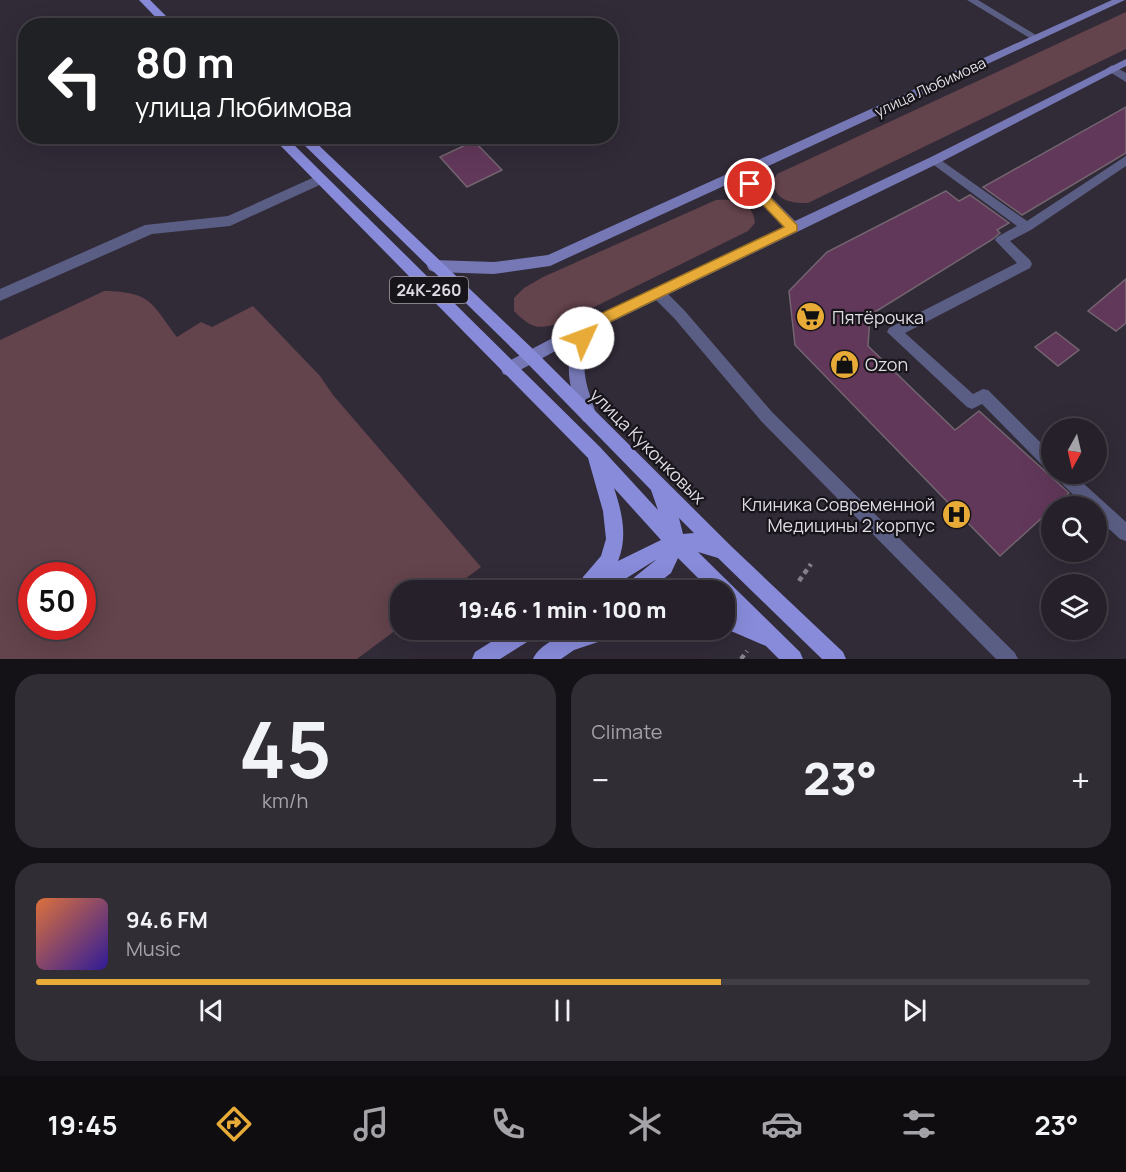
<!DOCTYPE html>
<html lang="en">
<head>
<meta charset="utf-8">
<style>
  :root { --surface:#252029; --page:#312d35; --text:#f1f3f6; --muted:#a3a3a8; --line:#423e46; --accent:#e8ab37 }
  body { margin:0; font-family:Manrope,sans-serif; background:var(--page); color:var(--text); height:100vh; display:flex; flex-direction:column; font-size:22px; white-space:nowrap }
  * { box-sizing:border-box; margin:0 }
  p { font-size:20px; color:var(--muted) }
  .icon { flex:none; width:33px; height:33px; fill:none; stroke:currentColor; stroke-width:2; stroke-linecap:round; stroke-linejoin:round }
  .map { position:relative; height:659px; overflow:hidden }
  .drawer { display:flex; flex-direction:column; gap:15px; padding:15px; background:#141217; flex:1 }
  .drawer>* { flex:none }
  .top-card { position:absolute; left:18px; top:18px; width:600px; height:126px; border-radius:24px; box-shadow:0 6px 24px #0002,0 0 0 2px var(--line); background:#202124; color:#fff; overflow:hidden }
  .needle { width:39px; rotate:188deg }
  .controls { position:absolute; left:1041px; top:418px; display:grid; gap:12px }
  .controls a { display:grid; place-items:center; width:66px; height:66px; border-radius:50%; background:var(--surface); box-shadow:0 6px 24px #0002,0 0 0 2px var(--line); font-size:30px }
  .speed { position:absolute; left:18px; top:562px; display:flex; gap:12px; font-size:30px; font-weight:700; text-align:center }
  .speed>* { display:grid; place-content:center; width:78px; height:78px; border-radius:50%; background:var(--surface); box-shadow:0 6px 24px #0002,0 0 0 2px var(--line); line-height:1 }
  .speed .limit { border:9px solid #d22; background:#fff; color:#111 }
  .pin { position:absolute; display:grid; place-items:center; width:51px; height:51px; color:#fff; margin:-26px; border:3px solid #fff; border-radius:50%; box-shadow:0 2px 6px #0007 }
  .me { position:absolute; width:66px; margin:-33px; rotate:47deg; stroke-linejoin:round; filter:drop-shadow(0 0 4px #0008) }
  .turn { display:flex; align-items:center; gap:21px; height:126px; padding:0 18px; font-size:27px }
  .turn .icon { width:78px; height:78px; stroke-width:2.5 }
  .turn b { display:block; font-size:42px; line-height:51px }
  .big { font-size:45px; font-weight:800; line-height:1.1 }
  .drawer .tile { flex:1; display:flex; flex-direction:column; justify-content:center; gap:9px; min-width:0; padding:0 21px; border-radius:24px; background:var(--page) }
  .drawer .dial { align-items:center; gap:0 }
  .dial b { font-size:78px; line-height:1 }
  .song { display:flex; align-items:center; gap:18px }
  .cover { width:72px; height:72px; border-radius:9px; background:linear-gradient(135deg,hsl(20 70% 55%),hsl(250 70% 35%)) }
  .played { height:6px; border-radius:3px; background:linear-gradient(90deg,var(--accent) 65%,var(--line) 65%) }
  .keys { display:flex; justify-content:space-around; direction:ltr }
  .heat { display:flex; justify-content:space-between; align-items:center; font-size:33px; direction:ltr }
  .drawer .tiles { flex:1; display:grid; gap:15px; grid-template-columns:1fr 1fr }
  .tile:last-child { grid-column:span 2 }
  .trip { position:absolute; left:390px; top:580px; width:345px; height:60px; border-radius:24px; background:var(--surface); box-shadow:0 6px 24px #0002,0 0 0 2px var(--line); font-weight:800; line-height:60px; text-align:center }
  .dock { display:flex; height:96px; justify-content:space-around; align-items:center; background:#0f0d10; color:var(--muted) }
  .dock .icon { width:42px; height:42px }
  .dock .selected { color:var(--accent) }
  .dock b { font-size:27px; color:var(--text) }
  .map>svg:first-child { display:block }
</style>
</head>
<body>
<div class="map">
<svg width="1126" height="659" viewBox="0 0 1126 659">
  <rect width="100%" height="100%" fill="#312a37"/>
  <g fill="#63434c" fill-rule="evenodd">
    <path d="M1126,12v37l-318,154c-18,0 -33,-2 -35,-22l4,-7z"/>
    <path d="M716,200c18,-1 37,1 39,23l-7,8 -180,89c-26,9 -34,12 -54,-9v-13l10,-10 19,-11z"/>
    <path d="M104,291c48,1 47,12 73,46l24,-15 11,5 41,-21 67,70 13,19 148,172 -32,24h-49v36l-43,32h-357v-319zM32,576h50v51h-50z"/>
  </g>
  <g fill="#62385a" stroke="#736570" stroke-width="1.5">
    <path d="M1126,107v46l-104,62 -39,-28z"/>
    <path d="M474,141l28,29 -35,17 -27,-30z"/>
    <path d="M946,191l13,10 11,-6 39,28 -12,7 3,3 -7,6 -123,76 -2,31 87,84 24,-19 90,82 -69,63 -205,-211 -6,-54 38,-39z"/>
    <path d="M1126,279v44l-10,8 -28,-20z"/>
    <path d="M1056,332l23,18 -21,16 -23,-19z"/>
  </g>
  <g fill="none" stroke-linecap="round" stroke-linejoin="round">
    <g stroke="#847f8a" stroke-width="4.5" stroke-dasharray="5 4" stroke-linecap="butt">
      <path d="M799,581l12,-17"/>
      <path d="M741,659l6,-8"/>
    </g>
    <g fill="#5b5e84" fill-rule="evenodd">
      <path d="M967,0h11l63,38 -8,2z"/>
      <path d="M935,156l92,65 99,-65v10l-95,64 -21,11 20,19 2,4 -2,4 -125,65 68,61 10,-5 5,1 64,64v18l-5,-2 -65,-66 -10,5 -5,-2 -80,-75 2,-4 128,-65 -22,-23 2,-3 20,-11 -86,-63v-6z"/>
      <path d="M658,288l5,1 21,21 88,102 243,241 3,6h-22l-234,-237 -88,-104 -21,-21 -2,-4 2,-4z"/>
      <path d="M1054,474h19l53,48v19l-6,-2 -24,-22v-10h-10l-29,-28z"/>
    </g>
    <g fill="#5b5e84" fill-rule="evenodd">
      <path d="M1112,65l14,8v9l-18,-11 -2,-2z"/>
      <path d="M319,175l6,5 -1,3 -94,43 -78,8 -152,67v-12l145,-64 83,-9z"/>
    </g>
    <path fill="#7578b5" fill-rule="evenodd" d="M1112,0h13l-376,175 46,46 136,-64 195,-98v7l-187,97 -344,167c-18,35 -10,51 2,86l-2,5 -6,2 -6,-2c-12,-26 -20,-52 -9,-80l-65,35 -6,-2 -2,-5 2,-5 82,-43 198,-94 -44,-48 -189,87 -56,8 -60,-2 -5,-2 -2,-4 2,-4 5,-2 60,2 54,-7z"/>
    <g fill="#888bda" fill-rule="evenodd">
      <path d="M139,0h11l26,26h-12z"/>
      <path d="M271,136h14l315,311 58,63 -7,-20 -125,-128 -231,-226h14l227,216 196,195 111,105 3,7h-24l-104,-101 -20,-6 102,100 3,7h-24l-13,-13 -42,-18v-19l8,3 -8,-8v-13h-13l-33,-33 -7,15 -23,18h-24l2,-7 31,-25 -51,32h-26l3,-14 18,-21 5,-17 -3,-28 -15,-53zM614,488l47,52 -43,21c10,-24 4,-49 -4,-73zM679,518l15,15 -11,1z"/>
      <path d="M510,630h28l-3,7 -35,22h-28l3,-7z"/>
      <path d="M576,630h40l-3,7 -39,13 -13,9h-28c6,-14 28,-24 43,-29z"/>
    </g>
  </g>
  <path fill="#e8ab37" stroke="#976f24" stroke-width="1.5" d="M750,180l4,1 43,44v6l-202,98 -7,13h-10l-2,-4 9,-17 199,-94 -38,-40 -2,-3z"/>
  <defs>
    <symbol id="supermarket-disc" viewBox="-11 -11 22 22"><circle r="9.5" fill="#e8ab37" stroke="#17141a"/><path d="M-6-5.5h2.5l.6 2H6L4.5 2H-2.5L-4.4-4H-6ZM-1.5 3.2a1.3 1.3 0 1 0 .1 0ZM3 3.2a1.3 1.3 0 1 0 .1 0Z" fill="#111"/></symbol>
    <symbol id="shop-disc" viewBox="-11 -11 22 22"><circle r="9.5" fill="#e8ab37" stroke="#17141a"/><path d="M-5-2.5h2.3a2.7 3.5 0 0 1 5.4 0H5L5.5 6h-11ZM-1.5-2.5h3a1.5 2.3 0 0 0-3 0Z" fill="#111"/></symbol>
    <symbol id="hospital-disc" viewBox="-11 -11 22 22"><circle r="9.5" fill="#e8ab37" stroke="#17141a"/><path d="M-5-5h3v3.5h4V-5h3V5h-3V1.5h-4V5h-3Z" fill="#111"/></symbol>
  </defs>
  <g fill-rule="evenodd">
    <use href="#supermarket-disc" x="794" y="300" width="33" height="33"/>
    <use href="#shop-disc" x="828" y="348" width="33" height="33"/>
    <use href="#hospital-disc" x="940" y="498" width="33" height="33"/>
  </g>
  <g text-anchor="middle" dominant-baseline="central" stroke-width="4.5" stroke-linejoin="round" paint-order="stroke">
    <g font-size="15" fill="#dfdbe4" stroke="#17141a">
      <text transform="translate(930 87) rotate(-25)">улица Любимова</text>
    </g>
    <rect fill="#17141a" stroke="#a39fa7" stroke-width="1.5" x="390" y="277" width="78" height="26" rx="4.5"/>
    <g font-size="16" font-weight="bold" fill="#dfdbe4">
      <text x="429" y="290">24К-260</text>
    </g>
    <g font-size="18" fill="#dfdbe4" stroke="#17141a" text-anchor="start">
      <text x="832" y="317">Пятёрочка</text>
      <text x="865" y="364">Ozon</text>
      <text x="935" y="504" text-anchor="end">Клиника Современной<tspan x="935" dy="21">Медицины 2 корпус</tspan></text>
    </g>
    <g font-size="18" fill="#dfdbe4" stroke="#17141a">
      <text transform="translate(648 446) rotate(45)">улица Куконковых</text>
    </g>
  </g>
</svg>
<div class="controls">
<a><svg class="needle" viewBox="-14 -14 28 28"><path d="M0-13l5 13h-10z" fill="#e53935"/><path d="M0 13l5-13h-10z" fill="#a3a3a8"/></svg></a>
<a><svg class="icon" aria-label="search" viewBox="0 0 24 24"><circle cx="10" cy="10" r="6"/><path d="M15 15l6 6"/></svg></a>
<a><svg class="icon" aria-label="layers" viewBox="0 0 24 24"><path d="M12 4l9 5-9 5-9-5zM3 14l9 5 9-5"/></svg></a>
</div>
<div class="speed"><div class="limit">50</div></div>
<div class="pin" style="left:750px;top:184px;background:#d93025"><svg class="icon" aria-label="arrive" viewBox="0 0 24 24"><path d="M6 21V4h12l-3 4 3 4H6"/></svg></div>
<svg class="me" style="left:583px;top:338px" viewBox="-20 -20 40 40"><circle r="19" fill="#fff"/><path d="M0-13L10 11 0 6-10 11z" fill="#e8ab37"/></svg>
<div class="trip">19:46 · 1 min · 100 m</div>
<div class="top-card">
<div class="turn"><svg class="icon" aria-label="left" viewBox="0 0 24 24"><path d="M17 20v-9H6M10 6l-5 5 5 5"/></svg><div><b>80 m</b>улица Любимова</div></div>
</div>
</div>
<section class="drawer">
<div class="tiles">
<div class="tile dial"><b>45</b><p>km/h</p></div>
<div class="tile"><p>Climate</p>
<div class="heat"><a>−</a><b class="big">23°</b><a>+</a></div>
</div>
<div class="tile">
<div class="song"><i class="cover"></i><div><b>94.6 FM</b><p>Music</p></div></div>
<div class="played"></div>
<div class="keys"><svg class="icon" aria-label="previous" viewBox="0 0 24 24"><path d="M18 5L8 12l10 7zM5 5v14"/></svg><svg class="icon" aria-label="pause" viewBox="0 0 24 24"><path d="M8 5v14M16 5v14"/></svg><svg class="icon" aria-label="next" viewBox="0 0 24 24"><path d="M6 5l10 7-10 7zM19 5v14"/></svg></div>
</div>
</div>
</section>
<nav class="dock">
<b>19:45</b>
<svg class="icon selected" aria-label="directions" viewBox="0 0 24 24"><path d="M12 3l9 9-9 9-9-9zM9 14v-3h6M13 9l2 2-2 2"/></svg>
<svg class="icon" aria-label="music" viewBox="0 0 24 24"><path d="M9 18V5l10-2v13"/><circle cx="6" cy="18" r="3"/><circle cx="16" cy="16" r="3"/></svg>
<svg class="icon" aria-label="phone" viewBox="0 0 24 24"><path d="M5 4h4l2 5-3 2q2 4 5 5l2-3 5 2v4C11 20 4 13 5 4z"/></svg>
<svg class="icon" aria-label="climate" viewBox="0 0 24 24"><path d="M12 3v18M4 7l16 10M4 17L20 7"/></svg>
<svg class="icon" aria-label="car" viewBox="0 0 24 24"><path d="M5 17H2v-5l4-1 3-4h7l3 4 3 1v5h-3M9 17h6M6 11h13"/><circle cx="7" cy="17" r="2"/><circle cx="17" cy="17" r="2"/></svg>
<svg class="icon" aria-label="filters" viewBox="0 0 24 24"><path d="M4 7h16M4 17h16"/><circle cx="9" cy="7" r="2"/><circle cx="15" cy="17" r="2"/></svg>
<b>23°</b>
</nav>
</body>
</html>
